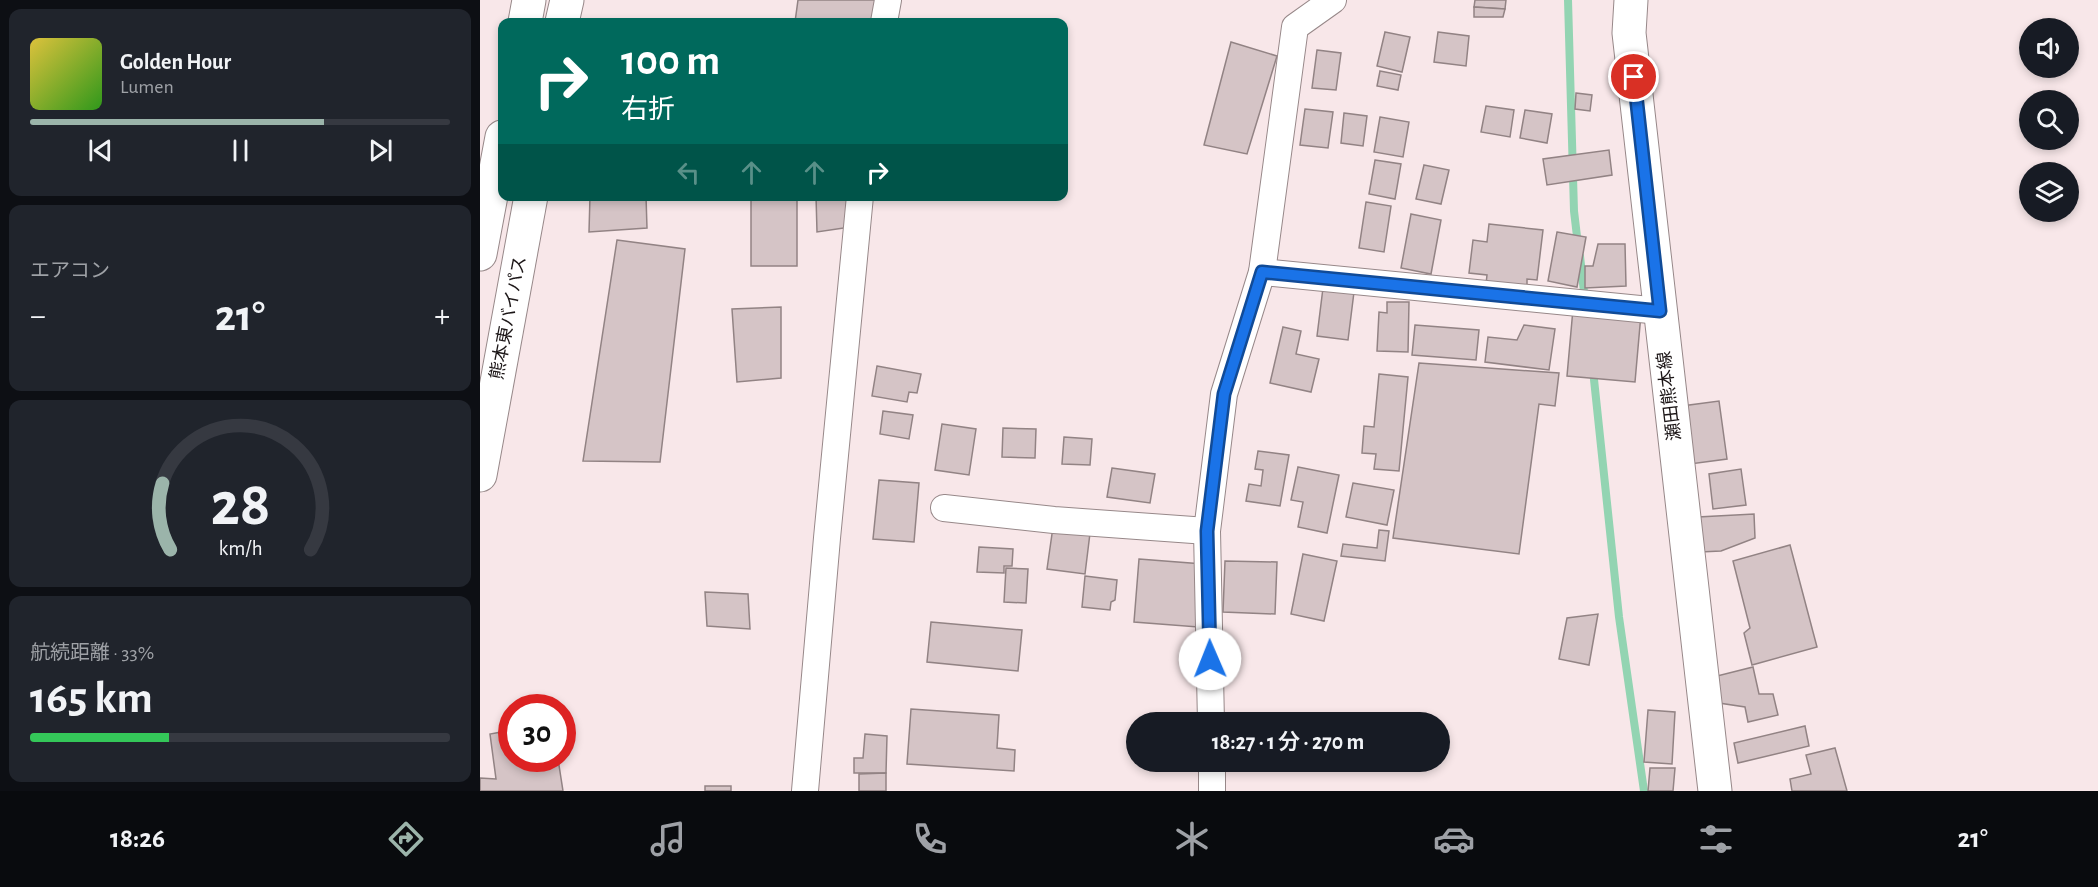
<!DOCTYPE html>
<html lang="ja">
<head>
<meta charset="utf-8">
<style>
  :root { --surface:#171b24; --page:#20242c; --text:#f1f3f6; --muted:#9ea1a6; --line:#363941; --accent:#9bb4aa }
  body { margin:0; font-family:"Alegreya Sans","Noto Sans JP",sans-serif; background:var(--page); color:var(--text); height:100vh; display:flex; flex-direction:column; font-size:22px; white-space:nowrap }
  * { box-sizing:border-box; margin:0 }
  p { font-size:20px; color:var(--muted) }
  .icon { flex:none; width:33px; height:33px; fill:none; stroke:currentColor; stroke-width:2; stroke-linecap:round; stroke-linejoin:round }
  .map { position:relative; flex:1; overflow:hidden }
  .sheet { display:flex; flex-direction:column; gap:9px; padding:9px; background:#0d0f14; width:480px }
  .sheet>* { flex:none }
  .guide { position:absolute; left:18px; top:18px; width:570px; height:183px; border-radius:12px; box-shadow:0 3px 9px #0003; background:#00695c; color:#fff; overflow:hidden }
  .tools { position:absolute; left:1539px; top:18px; display:grid; gap:12px }
  .tools a { display:grid; place-items:center; width:60px; height:60px; border-radius:50%; background:var(--surface); box-shadow:0 3px 9px #0003; font-size:30px }
  .speed { position:absolute; left:18px; top:694px; display:flex; gap:12px; font-size:30px; font-weight:700; text-align:center }
  .speed>* { display:grid; place-content:center; width:78px; height:78px; border-radius:50%; background:var(--surface); box-shadow:0 3px 9px #0003; line-height:1 }
  .speed .limit { border:9px solid #d22; background:#fff; color:#111 }
  .pin { position:absolute; display:grid; place-items:center; width:51px; height:51px; color:#fff; margin:-26px; border:3px solid #fff; border-radius:50%; box-shadow:0 2px 6px #0007 }
  .me { position:absolute; width:66px; margin:-33px; rotate:359deg; stroke-linejoin:round; filter:drop-shadow(0 0 4px #0008) }
  .turn { display:flex; align-items:center; gap:21px; height:126px; padding:0 24px; font-size:27px }
  .turn .icon { width:78px; height:78px; stroke-width:2.5 }
  .turn b { display:block; font-size:42px; line-height:51px }
  .lanes { display:flex; align-items:center; height:57px; padding:0 24px; background:#0003; justify-content:center; gap:30px; direction:ltr }
  .lanes .off { opacity:.35 }
  .big { font-size:45px; font-weight:600; line-height:1.1 }
  .sheet .widget { flex:1; display:flex; flex-direction:column; justify-content:center; gap:9px; min-width:0; padding:0 21px; border-radius:12px; background:var(--page) }
  .sheet .dial { align-items:center; gap:0 }
  .dial svg { height:156px; overflow:visible; fill:none; stroke:var(--line); stroke-width:7; stroke-linecap:round; text-anchor:middle }
  .dial text { fill:var(--text); stroke:none }
  .song { display:flex; align-items:center; gap:18px }
  .cover { width:72px; height:72px; border-radius:9px; background:linear-gradient(135deg,hsl(50 70% 55%),hsl(110 70% 35%)) }
  .played { height:6px; border-radius:3px; background:linear-gradient(90deg,var(--accent) 70%,var(--line) 70%) }
  .keys { display:flex; justify-content:space-around; direction:ltr }
  .heat { display:flex; justify-content:space-between; align-items:center; font-size:33px; direction:ltr }
  .charge { height:9px; border-radius:4px; background:linear-gradient(90deg,#34c759 33%,var(--line) 0) }
  .trip { position:absolute; left:646px; top:712px; width:324px; height:60px; border-radius:30px; background:var(--surface); box-shadow:0 3px 9px #0003; font-weight:600; line-height:60px; text-align:center }
  .tabs { display:flex; height:96px; justify-content:space-around; align-items:center; background:#090b0e; color:var(--muted) }
  .tabs .icon { width:42px; height:42px }
  .tabs .current { color:var(--accent) }
  .tabs b { font-size:27px; color:var(--text) }
  main { display:flex; flex:1; min-height:0 }
  .map>svg:first-child { display:block }
</style>
</head>
<body>
<main>
<section class="sheet">
<div class="widget">
<div class="song"><i class="cover"></i><div><b>Golden Hour</b><p>Lumen</p></div></div>
<div class="played"></div>
<div class="keys"><svg class="icon" aria-label="previous" viewBox="0 0 24 24"><path d="M18 5L8 12l10 7zM5 5v14"/></svg><svg class="icon" aria-label="pause" viewBox="0 0 24 24"><path d="M8 5v14M16 5v14"/></svg><svg class="icon" aria-label="next" viewBox="0 0 24 24"><path d="M6 5l10 7-10 7zM19 5v14"/></svg></div>
</div>
<div class="widget"><p>エアコン</p>
<div class="heat"><a>−</a><b class="big">21°</b><a>+</a></div>
</div>
<div class="widget dial"><svg viewBox="0 0 100 80">
<path d="M14 69A42 42 0 1 1 86 69"/>
<path d="M14 69A42 42 0 0 1 10 35" stroke="#9bb4aa"/>
<text x="50" y="56" font-size="32" font-weight="700">28</text>
<text x="50" y="72" font-size="11">km/h</text>
</svg></div>
<div class="widget"><p>航続距離 · 33%</p><b class="big">165 km</b><div class="charge"></div></div>
</section>
<div class="map">
<svg width="1618" height="791" viewBox="0 0 1618 791">
  <rect width="100%" height="100%" fill="#f8e7e9"/>
  <g fill="none" stroke-linecap="round" stroke-linejoin="round">
    <g stroke="#93d4b2" stroke-width="8">
      <path d="M1088,0l6,211 4,34"/>
      <path d="M1100,256l5,45"/>
      <path d="M1113,370l26,247 25,174"/>
    </g>
  </g>
  <g fill="#d5c4c6" stroke="#928384" stroke-width="1.5">
    <path d="M318,0h79l-4,22h-78z"/>
    <path d="M995,0h31l-1,9 -31,-2z"/>
    <path d="M994,7l31,2 -2,8h-29z"/>
    <path d="M905,32l25,5 -8,35 -25,-6z"/>
    <path d="M958,32l31,4 -3,30 -32,-4z"/>
    <path d="M751,42l46,14 -30,98 -43,-9z"/>
    <path d="M837,50l24,3 -5,37 -24,-2z"/>
    <path d="M900,71l21,4 -3,15 -21,-4z"/>
    <path d="M1096,93l16,2 -2,16 -15,-2z"/>
    <path d="M1006,106l28,4 -4,27 -29,-5z"/>
    <path d="M825,109l28,3 -5,36 -28,-3z"/>
    <path d="M1045,110l27,4 -5,29 -27,-5z"/>
    <path d="M864,113l23,3 -4,30 -22,-3z"/>
    <path d="M900,117l29,5 -6,35 -29,-5z"/>
    <path d="M1129,150l3,25 -65,10 -4,-26z"/>
    <path d="M895,160l26,4 -6,35 -26,-5z"/>
    <path d="M944,165l25,5 -8,34 -25,-5z"/>
    <path d="M110,196h56l1,32 -58,4z"/>
    <rect x="271" y="196" width="46" height="70"/>
    <path d="M336,196h41v30l-40,6z"/>
    <path d="M886,202l25,4 -7,46 -25,-4z"/>
    <path d="M931,214l30,6 -10,54 -30,-6z"/>
    <path d="M1009,224l54,6 -6,50 -10,-1v7l-43,16 3,-27 -18,-2 4,-33 14,2z"/>
    <path d="M1077,232l29,5 -9,50 -29,-6z"/>
    <path d="M137,240l68,9 -25,213 -77,-1z"/>
    <path d="M1118,244h27l1,42 -41,2v-22h8z"/>
    <path d="M843,288l31,4 -6,48 -31,-4z"/>
    <path d="M907,302h22l-1,50 -31,-1 2,-39 8,1z"/>
    <path d="M301,307v71l-44,4 -5,-73z"/>
    <path d="M1093,309l68,5 -6,68 -68,-6z"/>
    <path d="M935,325l64,5 -3,30 -64,-5z"/>
    <path d="M1044,325l31,4 -6,41 -64,-8 3,-25 29,3z"/>
    <path d="M803,327l18,4 -5,23 23,5 -8,33 -41,-9z"/>
    <path d="M939,363l140,10 -4,33 -16,-2 -20,150 -126,-16z"/>
    <path d="M397,366l44,8 -4,19 -8,-1 -2,10 -35,-6z"/>
    <path d="M899,374l29,3 -9,94 -25,-2 2,-15 -14,-1 2,-27 10,1z"/>
    <path d="M1239,401l8,58 -37,5 -8,-58z"/>
    <path d="M403,411l30,4 -4,24 -29,-5z"/>
    <path d="M462,424l34,5 -7,46 -34,-5z"/>
    <path d="M523,428l33,1 -1,29 -33,-1z"/>
    <path d="M584,437l28,2 -2,26 -28,-1z"/>
    <path d="M778,451l31,4 -9,51 -34,-5 3,-17 12,2 2,-16 -8,-1z"/>
    <path d="M818,467l41,8 -12,58 -29,-6 5,-25 -12,-2z"/>
    <path d="M632,468l43,6 -5,29 -43,-6z"/>
    <path d="M1261,469l5,36 -33,4 -4,-35z"/>
    <path d="M399,480l40,3 -5,59 -41,-3z"/>
    <path d="M873,483l41,7 -7,35 -41,-8z"/>
    <path d="M1274,514l1,24 -34,13 -21,1 -2,-35z"/>
    <path d="M574,520l37,5 -6,49 -38,-5z"/>
    <path d="M899,530l10,1 -4,30 -44,-5 2,-12 34,4z"/>
    <path d="M1310,545l27,102 -65,18 -8,-32 6,-5 -17,-67z"/>
    <path d="M499,547l34,2 -1,17h-8v7l-27,-1z"/>
    <path d="M823,554l34,7 -13,60 -33,-7z"/>
    <path d="M659,559l64,5 -5,63 -64,-5z"/>
    <path d="M745,561l52,1 -2,52 -52,-2z"/>
    <path d="M526,568l22,1 -2,34 -22,-1z"/>
    <path d="M605,576l32,4 -2,20 -4,2 -1,8 -28,-3z"/>
    <path d="M225,592l43,2 2,35 -43,-3z"/>
    <path d="M1118,614l-9,51 -30,-6 8,-41z"/>
    <path d="M451,622l91,8 -4,41 -91,-9z"/>
    <path d="M1273,667l6,27h14l5,21 -30,7 -3,-15 -26,-4 -6,-26z"/>
    <path d="M431,709l88,6 -2,33 18,2 -1,21 -107,-7z"/>
    <path d="M1168,710l27,2 -3,52 -28,-2z"/>
    <path d="M1325,726l4,20 -71,17 -4,-20z"/>
    <path d="M32,730v29h46l5,32h-83v-13l16,1 -6,-45z"/>
    <path d="M385,734l22,2 -1,37h-32v-15h9z"/>
    <path d="M1355,748l12,43h-55l-2,-12 21,-5 -5,-19z"/>
    <path d="M1170,768h25l-2,23h-25z"/>
    <path d="M406,773v18h-27v-17z"/>
    <rect x="225" y="786" width="26" height="5"/>
  </g>
  <g fill="none" stroke-linecap="round" stroke-linejoin="round">
    <defs>
      <g id="minor">
        <path d="M404,22l4,-22"/>
        <path d="M782,272l398,39"/>
        <path d="M464,508l110,12 153,11"/>
        <path d="M731,723l-4,-192 17,-137 38,-122 33,-245 38,-27"/>
        <path d="M732,762v29"/>
        <path d="M325,791l22,-253 33,-342"/>
      </g>
      <path id="major" d="M1151,0l-2,33 86,758"/>
      <g id="highway">
        <path d="M45,22l4,-22"/>
        <path d="M82,22l5,-22"/>
        <path d="M0,254l22,-117"/>
        <path d="M0,475l51,-279"/>
      </g>
    </defs>
    <use href="#minor" stroke="#978889" stroke-width="28"/>
    <use href="#major" stroke="#978889" stroke-width="35"/>
    <use href="#highway" stroke="#978889" stroke-width="35"/>
    <use href="#minor" stroke="#fff" stroke-width="26"/>
    <use href="#major" stroke="#fff" stroke-width="33"/>
    <use href="#highway" stroke="#fff" stroke-width="33"/>
  </g>
  <g fill="none" stroke-linecap="round" stroke-linejoin="round">
    <defs>
      <path id="route" d="M730,659l-3,-128 17,-137 38,-122 398,39 -26,-234"/>
    </defs>
    <use href="#route" stroke="#114b97" stroke-width="15"/>
    <use href="#route" stroke="#1a73e8" stroke-width="10"/>
  </g>
  <g text-anchor="middle" dominant-baseline="central" stroke-width="4.5" stroke-linejoin="round" paint-order="stroke">
    <g font-size="18" fill="#1c1617" stroke="#fff">
      <text transform="translate(29 318) rotate(-79)">熊本東バイパス</text>
      <text transform="translate(1190 396) rotate(-97)">瀬田熊本線</text>
    </g>
  </g>
</svg>
<div class="tools">
<a><svg class="icon" aria-label="sound" viewBox="0 0 24 24"><path d="M4 9h4l5-4v14l-5-4H4zM17 9q2 3 0 6"/></svg></a>
<a><svg class="icon" aria-label="search" viewBox="0 0 24 24"><circle cx="10" cy="10" r="6"/><path d="M15 15l6 6"/></svg></a>
<a><svg class="icon" aria-label="layers" viewBox="0 0 24 24"><path d="M12 4l9 5-9 5-9-5zM3 14l9 5 9-5"/></svg></a>
</div>
<div class="speed"><div class="limit">30</div></div>
<div class="pin" style="left:1154px;top:77px;background:#d93025"><svg class="icon" aria-label="arrive" viewBox="0 0 24 24"><path d="M6 21V4h12l-3 4 3 4H6"/></svg></div>
<svg class="me" style="left:730px;top:659px" viewBox="-20 -20 40 40"><circle r="19" fill="#fff"/><path d="M0-13L10 11 0 6-10 11z" fill="#1a73e8"/></svg>
<div class="trip">18:27 · 1 分 · 270 m</div>
<div class="guide">
<div class="turn"><svg class="icon" aria-label="right" viewBox="0 0 24 24"><path d="M7 20v-9h11M14 6l5 5-5 5"/></svg><div><b>100 m</b>右折</div></div>
<div class="lanes"><svg class="icon off" aria-label="left" viewBox="0 0 24 24"><path d="M17 20v-9H6M10 6l-5 5 5 5"/></svg><svg class="icon off" aria-label="ahead" viewBox="0 0 24 24"><path d="M12 20V5M6 11l6-6 6 6"/></svg><svg class="icon off" aria-label="ahead" viewBox="0 0 24 24"><path d="M12 20V5M6 11l6-6 6 6"/></svg><svg class="icon" aria-label="right" viewBox="0 0 24 24"><path d="M7 20v-9h11M14 6l5 5-5 5"/></svg></div>
</div>
</div>
</main>
<nav class="tabs">
<b>18:26</b>
<svg class="icon current" aria-label="directions" viewBox="0 0 24 24"><path d="M12 3l9 9-9 9-9-9zM9 14v-3h6M13 9l2 2-2 2"/></svg>
<svg class="icon" aria-label="music" viewBox="0 0 24 24"><path d="M9 18V5l10-2v13"/><circle cx="6" cy="18" r="3"/><circle cx="16" cy="16" r="3"/></svg>
<svg class="icon" aria-label="phone" viewBox="0 0 24 24"><path d="M5 4h4l2 5-3 2q2 4 5 5l2-3 5 2v4C11 20 4 13 5 4z"/></svg>
<svg class="icon" aria-label="climate" viewBox="0 0 24 24"><path d="M12 3v18M4 7l16 10M4 17L20 7"/></svg>
<svg class="icon" aria-label="car" viewBox="0 0 24 24"><path d="M5 17H2v-5l4-1 3-4h7l3 4 3 1v5h-3M9 17h6M6 11h13"/><circle cx="7" cy="17" r="2"/><circle cx="17" cy="17" r="2"/></svg>
<svg class="icon" aria-label="filters" viewBox="0 0 24 24"><path d="M4 7h16M4 17h16"/><circle cx="9" cy="7" r="2"/><circle cx="15" cy="17" r="2"/></svg>
<b>21°</b>
</nav>
</body>
</html>
